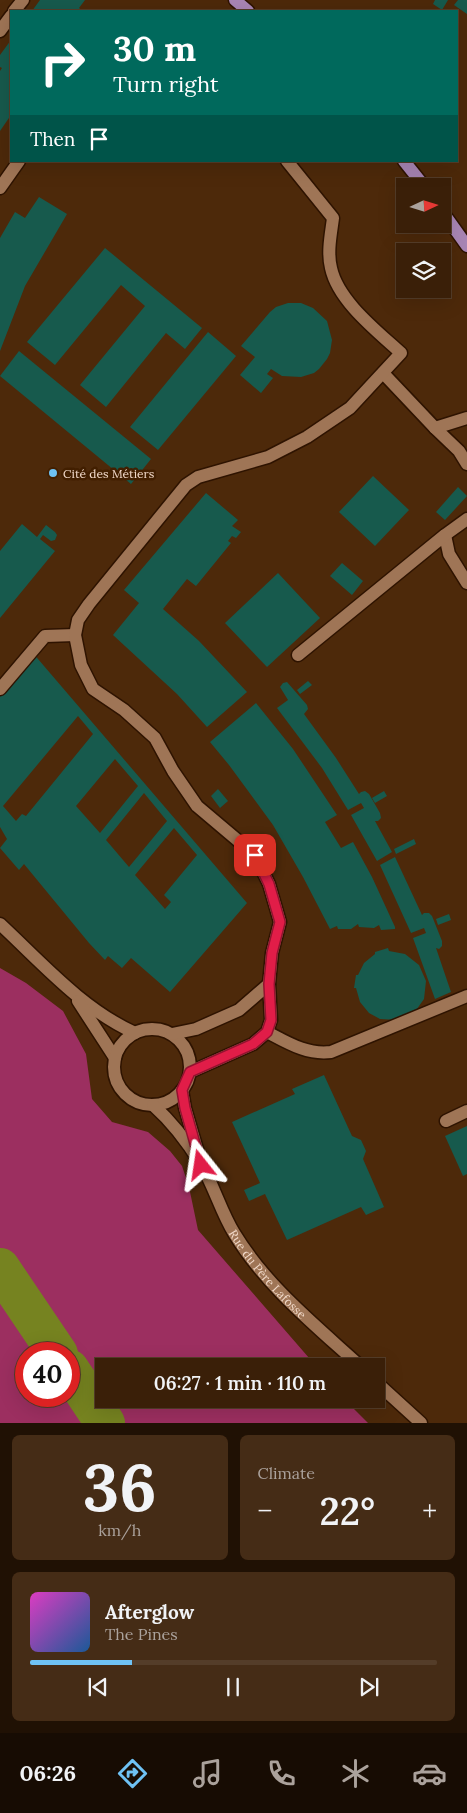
<!DOCTYPE html>
<html lang="en">
<head>
<meta charset="utf-8">
<style>
  :root { --surface:#3a1f08; --page:#452c16; --text:#f1f3f6; --muted:#aba29c; --line:#543d29; --accent:#6fc2f4 }
  body { margin:0; font-family:Lora,serif; background:var(--page); color:var(--text); height:100vh; display:flex; flex-direction:column; font-size:19px; white-space:nowrap }
  * { box-sizing:border-box; margin:0 }
  p { font-size:16px; color:var(--muted) }
  .icon { flex:none; width:28px; height:28px; fill:none; stroke:currentColor; stroke-width:2; stroke-linecap:round; stroke-linejoin:round }
  .map { position:relative; height:1423px; overflow:hidden }
  .panel { display:flex; flex-direction:column; gap:12px; padding:12px; background:#201104; flex:1 }
  .panel>* { flex:none }
  .banner { position:absolute; left:10px; top:10px; width:448px; height:152px; border-radius:0px; box-shadow:0 5px 20px #0002,0 0 0 1px var(--line); background:#00695c; color:#fff; overflow:hidden }
  .needle { width:32px; rotate:86deg }
  .controls { position:absolute; left:396px; top:178px; display:grid; gap:10px }
  .controls a { display:grid; place-items:center; width:55px; height:55px; border-radius:0px; background:var(--surface); box-shadow:0 5px 20px #0002,0 0 0 1px var(--line); font-size:25px }
  .speed { position:absolute; left:15px; top:1342px; display:flex; gap:10px; font-size:25px; font-weight:700; text-align:center }
  .speed>* { display:grid; place-content:center; width:65px; height:65px; border-radius:50%; background:var(--surface); box-shadow:0 5px 20px #0002,0 0 0 1px var(--line); line-height:1 }
  .speed .limit { border:8px solid #d22; background:#fff; color:#111 }
  .pin { position:absolute; display:grid; place-items:center; width:42px; height:42px; color:#fff; margin:-21px; border-radius:10px; box-shadow:0 2px 8px #0006 }
  .me { position:absolute; width:55px; margin:-28px; rotate:345deg; stroke-linejoin:round; filter:drop-shadow(0 0 4px #0008) }
  .turn { display:flex; align-items:center; gap:18px; height:105px; padding:0 20px; font-size:22px }
  .turn .icon { width:65px; height:65px; stroke-width:2.5 }
  .turn b { display:block; font-size:35px; line-height:42px }
  .then { display:flex; align-items:center; height:48px; padding:0 20px; background:#0003; gap:10px; font-size:19px }
  .big { font-size:38px; font-weight:600; line-height:1.1 }
  .panel .card { flex:1; display:flex; flex-direction:column; justify-content:center; gap:8px; min-width:0; padding:0 18px; border-radius:8px; background:var(--page) }
  .panel .dial { align-items:center; gap:0 }
  .dial b { font-size:65px; line-height:1 }
  .song { display:flex; align-items:center; gap:15px }
  .cover { width:60px; height:60px; border-radius:8px; background:linear-gradient(135deg,hsl(310 70% 55%),hsl(210 70% 35%)) }
  .played { height:5px; border-radius:2px; background:linear-gradient(90deg,var(--accent) 25%,var(--line) 25%) }
  .keys { display:flex; justify-content:space-around; direction:ltr }
  .heat { display:flex; justify-content:space-between; align-items:center; font-size:28px; direction:ltr }
  .panel .tiles { flex:1; display:grid; gap:12px; grid-template-columns:1fr 1fr }
  .card:last-child { grid-column:span 2 }
  .trip { position:absolute; left:95px; top:1358px; width:290px; height:50px; border-radius:0px; background:var(--surface); box-shadow:0 5px 20px #0002,0 0 0 1px var(--line); font-weight:600; line-height:50px; text-align:center }
  .tab-bar { display:flex; height:80px; justify-content:space-around; align-items:center; background:#170c03; color:var(--muted) }
  .tab-bar .icon { width:35px; height:35px }
  .tab-bar .selected { color:var(--accent) }
  .tab-bar b { font-size:22px; color:var(--text) }
  .map>svg:first-child { display:block }
</style>
</head>
<body>
<div class="map">
<svg width="467" height="1423" viewBox="0 0 467 1423">
  <rect width="100%" height="100%" fill="#4d290a"/>
  <path fill="#9c2f60" fill-rule="evenodd" d="M0,968l26,15 37,28 23,43 6,45 20,23 36,10 22,19 12,15 7,21 9,43 118,136h-212v33h240l24,24h-368zM26,1354h43v42h-43z"/>
  <g fill="none" stroke-linecap="round" stroke-linejoin="round">
    <g stroke="#768320" stroke-width="40">
      <path d="M0,1268l58,86"/>
      <path d="M69,1369l36,54"/>
    </g>
  </g>
  <g fill="#175a4d" fill-rule="evenodd">
    <path d="M40,0h45l-6,8 4,3h-51z"/>
    <path d="M435,0h13l-6,10 -9,-6z"/>
    <path d="M458,0h9v14l-13,-9z"/>
    <path d="M11,40v75l-11,16v-60l2,-3 -2,-1v-12z"/>
    <path d="M39,197l28,17 -42,72 -25,65v-113l15,-26 10,6z"/>
    <path d="M105,248l97,80 -17,21 -19,-16 -60,74 -26,-22 65,-79 -24,-21 -66,80 -28,-23z"/>
    <path d="M288,303h13l12,5 14,13 5,19 -2,13 -3,6 -8,10 -5,4 -13,4 -19,-1 -11,-7 -4,5 6,4 -12,15 -21,-18 15,-18 -14,-11 29,-34 6,-5z"/>
    <path d="M208,332l28,24 -78,94 -28,-23z"/>
    <path d="M19,351l132,108 -20,25 -131,-108z"/>
    <path d="M373,476l36,34 -34,36 -36,-34z"/>
    <path d="M458,487l9,9 -22,24 -9,-8z"/>
    <path d="M206,493l32,27 -6,6 9,6 -5,6 -4,-2 -4,5 3,2 -35,43 -9,-7 -24,30 36,32 48,51 -40,35 -30,-33 -64,-59 26,-32 -15,-13z"/>
    <path d="M22,524l15,13 9,-12 9,7 2,3 -2,5 -4,1 -8,-6 -3,4 15,12 -55,67v-67z"/>
    <path d="M342,563l21,18 -11,14 -22,-19z"/>
    <path d="M278,573l42,45 -53,49 -42,-44z"/>
    <path d="M32,652l215,251 -77,89 -39,-34 -9,10 -14,-12 -3,4 -16,-17 -65,-79 -5,6 -19,-22 7,-9 -7,-12v-136zM78,716l15,18 -67,82 -4,-2 -6,7 -13,-15zM115,759l23,27 -38,47 -24,-27zM144,793l23,28 -38,46 -23,-27zM174,828l23,27 -33,40 7,7 -6,7 -30,-34z"/>
    <path d="M308,681l4,4 -12,9 -3,-4z"/>
    <path d="M287,682l20,23 1,4 -4,5 32,44 23,36 2,-2 4,-1 4,3 11,19 1,5 -3,3h-3l17,31 -15,9 -26,-46 13,-7 -3,-5 -13,7 -26,-42 -45,-60 11,-8 -8,-13 3,-4z"/>
    <path d="M256,703l37,46 44,66 -12,7 16,26 12,-6 19,35 23,50v2l-14,1 -2,-5 -5,3 -15,-1 -1,-3 -7,5h-13l-1,-3 -7,3 -27,-52 -30,-52 -44,-60 -19,-23z"/>
    <path d="M218,789l10,12 -8,7 -9,-12z"/>
    <path d="M384,791l3,5 -12,7 -3,-5z"/>
    <path d="M414,839l2,5 -20,10 -2,-5z"/>
    <path d="M395,857l27,58 2,-2h5l3,3 10,25v5l-3,3 -3,-1 15,44 -16,7 -22,-61 13,-5 -2,-5 -13,5 -31,-68z"/>
    <path d="M449,914l2,6 -13,5 -2,-6z"/>
    <path d="M388,948l1,3 16,3 14,11 7,16 -2,18 -10,14 -16,7 -18,-1 -11,-6 -9,-11 -4,-14h-2l2,-13h2l6,-12 11,-9v-2z"/>
    <path d="M324,1075l28,61 9,4 5,11 -3,8 21,48 -18,8 -5,-8 -74,33 -22,-46 -16,7 -5,-11 16,-7 -28,-61 63,-28 -3,-5z"/>
    <path d="M467,1126v48l-4,2 -18,-40z"/>
  </g>
  <g fill="none" stroke-linecap="round" stroke-linejoin="round">
    <defs>
      <g id="minor">
        <path d="M14,11l9,-11"/>
        <path d="M0,31l11,-15"/>
        <path d="M0,188l19,-27"/>
        <path d="M383,373l52,55 24,23 8,13"/>
        <path d="M435,428l32,-10"/>
        <path d="M445,535l4,19 18,29"/>
        <path d="M298,655l147,-120 22,-16"/>
        <path d="M0,689l45,-53 30,-1"/>
        <path d="M0,924c42,39 82,85 135,109"/>
        <path d="M78,1001l37,57"/>
        <circle cx="152" cy="1067" r="38"/>
        <path d="M267,1032c21,11 40,23 64,20l136,-56"/>
        <path d="M172,1034l24,-5 43,-19 30,-26"/>
        <path d="M190,1072l63,-28 14,-12 4,-12 -2,-36 3,-31 8,-31 -11,-38 -14,-29 -58,-49 -24,-35 -18,-33 -31,-28 -31,-21 -12,-24 -6,-30 3,-15 11,-16 97,-119 12,-8 70,-20 39,-20 43,-29 51,-55c-24,-22 -63,-52 -70,-85 -4,-16 0,-34 2,-50l-46,-57"/>
        <path d="M182,1090l3,18 14,48"/>
        <path id="s1" d="M153,1105c19,17 35,38 48,59 13,22 20,48 33,69 32,53 81,92 126,133"/>
        <path d="M446,1121l21,-10"/>
        <path d="M376,1382l45,41"/>
      </g>
      <g id="major">
        <path d="M235,0l13,11"/>
        <path d="M404,161l20,25"/>
        <path d="M442,211l25,35"/>
      </g>
    </defs>
    <use href="#minor" stroke="#2e1300" stroke-width="15"/>
    <use href="#major" stroke="#2e1300" stroke-width="15"/>
    <use href="#minor" stroke="#9f7556" stroke-width="12"/>
    <use href="#major" stroke="#a885b4" stroke-width="12"/>
  </g>
  <g fill="none" stroke-linecap="round" stroke-linejoin="round">
    <defs>
      <path id="route" d="M201,1165l-16,-57 -3,-18 8,-18 63,-28 14,-12 4,-12 -2,-36 3,-31 8,-31 -11,-38 -14,-29"/>
    </defs>
    <use href="#route" stroke="#92132f" stroke-width="12"/>
    <use href="#route" stroke="#e11d48" stroke-width="9"/>
  </g>
  <circle fill="#6fc2f4" stroke="#421f00" stroke-width="2" cx="53" cy="473" r="5"/>
  <g text-anchor="middle" dominant-baseline="central" stroke-width="5" stroke-linejoin="round" paint-order="stroke">
    <g font-size="12" fill="#f2daca" stroke="#421f00" text-anchor="start">
      <text x="63" y="473">Cité des Métiers</text>
    </g>
    <g font-size="12" fill="#f2daca" stroke="#421f00">
      <text stroke="none"><textPath href="#s1" startOffset="206">Rue du Père Lafosse</textPath></text>
    </g>
  </g>
</svg>
<div class="controls">
<a><svg class="needle" viewBox="-14 -14 28 28"><path d="M0-13l5 13h-10z" fill="#e53935"/><path d="M0 13l5-13h-10z" fill="#aba29c"/></svg></a>
<a><svg class="icon" aria-label="layers" viewBox="0 0 24 24"><path d="M12 4l9 5-9 5-9-5zM3 14l9 5 9-5"/></svg></a>
</div>
<div class="speed"><div class="limit">40</div></div>
<div class="pin" style="left:255px;top:855px;background:#d93025"><svg class="icon" aria-label="arrive" viewBox="0 0 24 24"><path d="M6 21V4h12l-3 4 3 4H6"/></svg></div>
<svg class="me" style="left:201px;top:1165px" viewBox="-20 -20 40 40"><path d="M0-17L14 15 0 8-14 15z" fill="#e11d48" stroke="#fff" stroke-width="4"/></svg>
<div class="trip">06:27 · 1 min · 110 m</div>
<div class="banner">
<div class="turn"><svg class="icon" aria-label="right" viewBox="0 0 24 24"><path d="M7 20v-9h11M14 6l5 5-5 5"/></svg><div><b>30 m</b>Turn right</div></div>
<div class="then">Then<svg class="icon" aria-label="arrive" viewBox="0 0 24 24"><path d="M6 21V4h12l-3 4 3 4H6"/></svg></div>
</div>
</div>
<section class="panel">
<div class="tiles">
<div class="card dial"><b>36</b><p>km/h</p></div>
<div class="card"><p>Climate</p>
<div class="heat"><a>−</a><b class="big">22°</b><a>+</a></div>
</div>
<div class="card">
<div class="song"><i class="cover"></i><div><b>Afterglow</b><p>The Pines</p></div></div>
<div class="played"></div>
<div class="keys"><svg class="icon" aria-label="previous" viewBox="0 0 24 24"><path d="M18 5L8 12l10 7zM5 5v14"/></svg><svg class="icon" aria-label="pause" viewBox="0 0 24 24"><path d="M8 5v14M16 5v14"/></svg><svg class="icon" aria-label="next" viewBox="0 0 24 24"><path d="M6 5l10 7-10 7zM19 5v14"/></svg></div>
</div>
</div>
</section>
<nav class="tab-bar">
<b>06:26</b>
<svg class="icon selected" aria-label="directions" viewBox="0 0 24 24"><path d="M12 3l9 9-9 9-9-9zM9 14v-3h6M13 9l2 2-2 2"/></svg>
<svg class="icon" aria-label="music" viewBox="0 0 24 24"><path d="M9 18V5l10-2v13"/><circle cx="6" cy="18" r="3"/><circle cx="16" cy="16" r="3"/></svg>
<svg class="icon" aria-label="phone" viewBox="0 0 24 24"><path d="M5 4h4l2 5-3 2q2 4 5 5l2-3 5 2v4C11 20 4 13 5 4z"/></svg>
<svg class="icon" aria-label="climate" viewBox="0 0 24 24"><path d="M12 3v18M4 7l16 10M4 17L20 7"/></svg>
<svg class="icon" aria-label="car" viewBox="0 0 24 24"><path d="M5 17H2v-5l4-1 3-4h7l3 4 3 1v5h-3M9 17h6M6 11h13"/><circle cx="7" cy="17" r="2"/><circle cx="17" cy="17" r="2"/></svg>
</nav>
</body>
</html>
